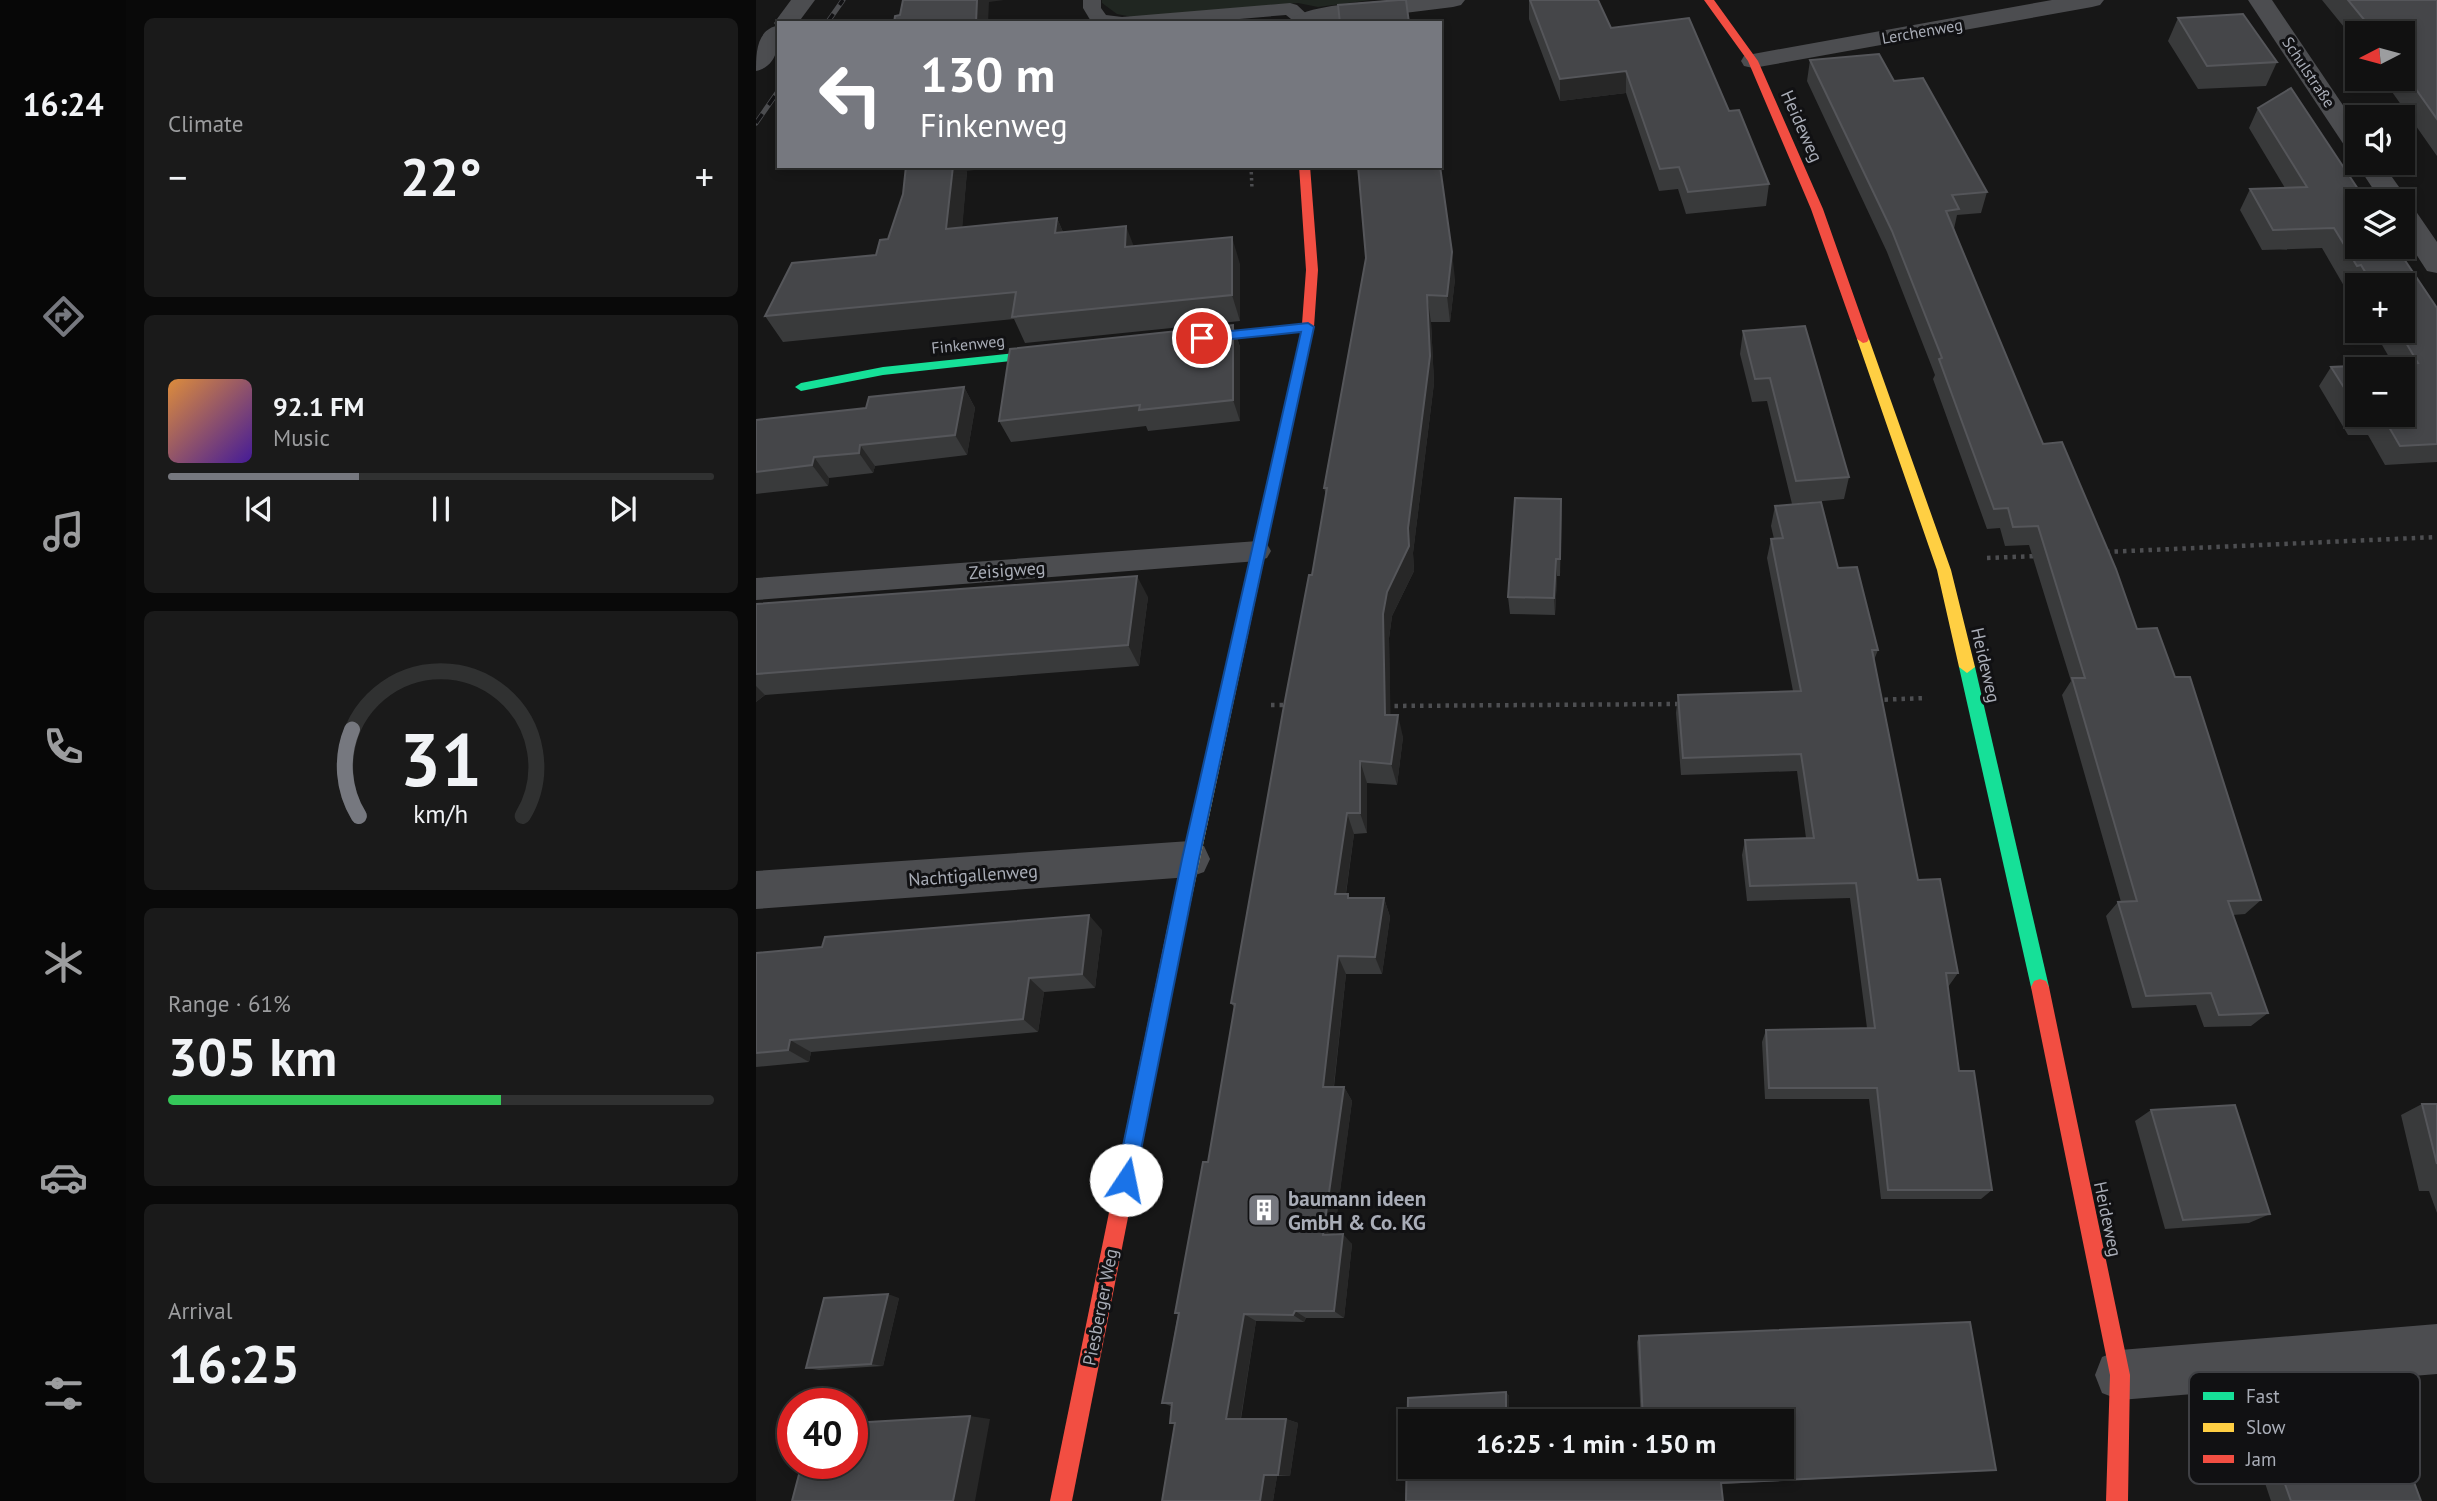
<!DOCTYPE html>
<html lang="en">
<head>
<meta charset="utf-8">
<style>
  :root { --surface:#111; --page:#1a1a1a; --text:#f1f3f6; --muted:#9c9d9f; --line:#303131; --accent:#76787f }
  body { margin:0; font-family:"PT Sans",sans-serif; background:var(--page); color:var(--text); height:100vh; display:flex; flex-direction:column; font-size:26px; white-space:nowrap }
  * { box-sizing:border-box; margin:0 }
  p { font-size:23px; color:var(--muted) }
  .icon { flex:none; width:38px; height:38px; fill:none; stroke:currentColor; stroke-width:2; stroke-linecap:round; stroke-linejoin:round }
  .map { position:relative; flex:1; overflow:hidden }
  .drawer { display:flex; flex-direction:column; gap:18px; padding:18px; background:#090909; width:630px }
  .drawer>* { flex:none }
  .top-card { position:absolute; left:21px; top:21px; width:665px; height:147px; border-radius:0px; box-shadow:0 4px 10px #0003,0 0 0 2px var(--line); background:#76787f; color:#fff; overflow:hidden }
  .needle { width:46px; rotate:264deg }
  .tools { position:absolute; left:1589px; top:21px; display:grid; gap:14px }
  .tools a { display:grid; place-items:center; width:70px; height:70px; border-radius:0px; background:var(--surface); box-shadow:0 4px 10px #0003,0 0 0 2px var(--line); font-size:35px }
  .speed { position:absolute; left:21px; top:1388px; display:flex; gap:14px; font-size:35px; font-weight:700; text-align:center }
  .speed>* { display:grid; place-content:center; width:91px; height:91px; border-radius:50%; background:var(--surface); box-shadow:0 4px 10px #0003,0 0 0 2px var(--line); line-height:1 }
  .speed .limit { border:10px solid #d22; background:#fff; color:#111 }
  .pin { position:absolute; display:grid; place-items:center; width:60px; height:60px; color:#fff; margin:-30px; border:4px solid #fff; border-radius:50%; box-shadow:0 2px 7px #0007 }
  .me { position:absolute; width:77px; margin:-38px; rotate:11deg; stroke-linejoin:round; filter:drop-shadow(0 0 5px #0008) }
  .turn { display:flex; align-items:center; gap:24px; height:147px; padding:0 28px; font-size:32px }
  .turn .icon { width:91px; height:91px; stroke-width:2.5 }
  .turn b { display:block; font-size:49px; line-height:60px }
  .big { font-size:52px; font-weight:700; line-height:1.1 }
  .drawer .tile { flex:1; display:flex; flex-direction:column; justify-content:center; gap:10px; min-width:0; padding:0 24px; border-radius:10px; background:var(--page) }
  .drawer .dial { align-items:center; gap:0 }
  .dial svg { height:182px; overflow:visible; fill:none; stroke:var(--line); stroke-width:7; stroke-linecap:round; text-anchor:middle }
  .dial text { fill:var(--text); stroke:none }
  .song { display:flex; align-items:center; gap:21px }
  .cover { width:84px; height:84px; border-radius:10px; background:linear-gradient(135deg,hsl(30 70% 55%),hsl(260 70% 35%)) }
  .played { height:7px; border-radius:4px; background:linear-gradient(90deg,var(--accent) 35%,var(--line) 35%) }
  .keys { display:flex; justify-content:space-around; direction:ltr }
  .heat { display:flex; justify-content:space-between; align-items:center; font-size:38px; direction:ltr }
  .charge { height:10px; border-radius:5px; background:linear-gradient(90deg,#34c759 61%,var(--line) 0) }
  .trip { position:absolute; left:642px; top:1409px; width:396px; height:70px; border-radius:0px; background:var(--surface); box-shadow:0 4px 10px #0003,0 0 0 2px var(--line); font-weight:700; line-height:70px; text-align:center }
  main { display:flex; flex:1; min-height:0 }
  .dock { display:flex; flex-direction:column; width:126px; justify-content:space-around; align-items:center; background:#070707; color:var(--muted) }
  .dock .icon { width:49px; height:49px }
  .dock .current { color:var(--accent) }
  .dock b { font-size:32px; color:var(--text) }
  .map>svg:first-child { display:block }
</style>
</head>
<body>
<main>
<nav class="dock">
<b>16:24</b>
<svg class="icon current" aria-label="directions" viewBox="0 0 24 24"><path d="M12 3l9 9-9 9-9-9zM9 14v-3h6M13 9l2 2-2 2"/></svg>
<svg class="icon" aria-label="music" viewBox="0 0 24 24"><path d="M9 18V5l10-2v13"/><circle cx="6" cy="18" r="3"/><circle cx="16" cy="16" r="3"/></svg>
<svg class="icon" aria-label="phone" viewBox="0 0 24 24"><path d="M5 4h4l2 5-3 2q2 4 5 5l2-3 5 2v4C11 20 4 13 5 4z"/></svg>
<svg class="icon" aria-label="climate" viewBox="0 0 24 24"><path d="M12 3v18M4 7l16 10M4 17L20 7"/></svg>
<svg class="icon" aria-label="car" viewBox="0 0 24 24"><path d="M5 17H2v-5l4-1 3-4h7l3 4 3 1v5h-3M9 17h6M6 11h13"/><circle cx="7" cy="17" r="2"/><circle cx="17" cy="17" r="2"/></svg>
<svg class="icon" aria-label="filters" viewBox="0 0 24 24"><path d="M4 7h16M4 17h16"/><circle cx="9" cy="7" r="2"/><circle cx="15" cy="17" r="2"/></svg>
</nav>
<section class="drawer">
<div class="tile"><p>Climate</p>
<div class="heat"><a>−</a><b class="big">22°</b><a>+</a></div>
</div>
<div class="tile">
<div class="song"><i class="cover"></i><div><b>92.1 FM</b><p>Music</p></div></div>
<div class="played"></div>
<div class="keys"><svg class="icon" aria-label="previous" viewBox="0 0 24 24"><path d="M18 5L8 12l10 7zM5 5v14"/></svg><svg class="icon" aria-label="pause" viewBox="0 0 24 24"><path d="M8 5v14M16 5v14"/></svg><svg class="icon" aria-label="next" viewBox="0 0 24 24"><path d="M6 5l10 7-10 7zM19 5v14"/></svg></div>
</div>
<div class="tile dial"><svg viewBox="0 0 100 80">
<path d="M14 69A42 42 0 1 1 86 69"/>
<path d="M14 69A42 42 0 0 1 11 31" stroke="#76787f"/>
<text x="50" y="56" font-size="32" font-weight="700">31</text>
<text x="50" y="72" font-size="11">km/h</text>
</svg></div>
<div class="tile"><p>Range · 61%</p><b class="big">305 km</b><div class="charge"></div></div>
<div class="tile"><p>Arrival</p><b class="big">16:25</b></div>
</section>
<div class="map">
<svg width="1681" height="1501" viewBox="0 0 1681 1501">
  <rect width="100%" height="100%" fill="#171717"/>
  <path fill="#202621" d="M346,0h269l-53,7 -20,-4 -166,14 -15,-3 -15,-11z"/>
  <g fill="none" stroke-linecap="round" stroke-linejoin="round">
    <path stroke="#4d4e51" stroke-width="3.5" stroke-dasharray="2.5 3.5" stroke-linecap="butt" d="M495,166l1,23"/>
    <g stroke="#4d4e51" stroke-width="4.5" stroke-dasharray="3.5 5" stroke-linecap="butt">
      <path d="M1350,552l331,-15"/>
      <path d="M1231,558l51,-2"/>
      <path d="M1120,700l51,-2"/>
      <path d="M515,705h19"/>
      <path d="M630,706l296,-2"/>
    </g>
    <g fill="#4c4d50" fill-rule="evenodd">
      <path d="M327,0h18v8l5,7 16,2 168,-14 7,2 16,15 -2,3h-15l-10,-8 -94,8h-100l-9,-15z"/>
      <path d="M502,541l9,3 4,7 -4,7 -9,3 -502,39v-22z"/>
    </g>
    <g fill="#4c4d50" fill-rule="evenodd">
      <path d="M35,0h24l-17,23h-19c0,19 0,43 -23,48 0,-16 0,-40 20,-45l-2,-3z"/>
      <path d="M635,0h74l-4,5 -8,2 -129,16h-36c13,-19 80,-20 103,-23z"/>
      <path d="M1296,0h52l-4,5 -8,2 -339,61 -9,-2 -3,-5 3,-5 9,-2z"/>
      <path d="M1492,0h24l85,126v27l-9,-2z"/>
      <path d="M1601,161v2h25l27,38 -3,4 7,2 24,35v31l-10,-2 -24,-37v-33h-22l-25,-38z"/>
      <path d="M434,841l14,5 6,13 -6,13 -14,5 -434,32v-38z"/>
      <path d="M1681,1324v50l-317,26 -18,-7 -7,-18 7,-18 18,-7z"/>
    </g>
    <g fill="#16e098" fill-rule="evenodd">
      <path d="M306,348l6,4 -2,3 -183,20 -82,16 -6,-4 6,-4 82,-16z"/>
      <path d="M1211,661l8,6 74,320 -3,6 -6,2 -6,-2 -3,-6 -72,-320z"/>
    </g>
    <g fill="#ffcf43" fill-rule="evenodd">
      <path d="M1107,335l6,4 82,231 24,97 -8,6 -8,-6 -22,-97 -80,-231z"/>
      <path d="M541,373l6,4 -119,557 -3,6 -6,2 -6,-2 -3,-6 125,-557z"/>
    </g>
    <g fill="#f24e42" fill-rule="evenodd">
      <path d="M948,0h10l44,61 65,148 46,130 -2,3 -4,1 -6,-4 -46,-130 -63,-148z"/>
      <path d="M543,166h11l8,104 -4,57 -11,50 -6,4 -6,-4 10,-45 -116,12 -6,-4 6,-4 117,-12 4,-54z"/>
      <path d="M419,926l6,2 3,6 -112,567h-22l116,-567 3,-6z"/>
      <path d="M1284,979l6,2 3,6 81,388 -2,126h-22l4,-126 -79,-388 3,-6z"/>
    </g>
    <defs>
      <g id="rail">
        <path d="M71,23l16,-23"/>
        <path d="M0,123l23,-33"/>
      </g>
    </defs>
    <use href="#rail" stroke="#4c4d50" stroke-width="5"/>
    <use href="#rail" stroke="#111113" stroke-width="3.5" stroke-dasharray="11" stroke-linecap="butt"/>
  </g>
  <g fill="#393a3b" fill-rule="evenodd">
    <path d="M773,0h69l13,28 118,83 40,73 -3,22 -80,8 -8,-25 -19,2 -33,-98 -66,8 -31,-82z"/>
    <path d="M1566,0h115v156l-54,-77h20v-46h-46v10z"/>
    <path d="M1422,18l99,44 -11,24 -68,3 -30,-48z"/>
    <path d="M1054,60l84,21 93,111 -6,21 -24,2 -3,14 89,215 94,185 124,271 -16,14 -12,1 35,98 -17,13 -47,1 -8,-22 -64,3 -26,-92 12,-14h3l-59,-207 9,-14 -42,-136 -24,1 -5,-18 -13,1 -54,-150 2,-4 -48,-123 -80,-171z"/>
    <path d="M1502,108l179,200v154l-52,3 -17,-30h-20l-29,-49 12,-19 62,-3 -19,-33h29v-46h-46v16l-8,-16 -5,1 -22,-38 -60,2 -22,-40 10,-21 35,-1 -36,-60zM1601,369l46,46h-46z"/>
    <path d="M211,171l-5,56 95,-9 6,14 71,15 106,17v57l-215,22 -11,-24 -231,23 -18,-26 111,-61 12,-16z"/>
    <path d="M610,258l89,21 -5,43h-19l3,61 -21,170 1,18 -22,45 -3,22 1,77 13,22 -6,48 -30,-2v50l-13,1 -8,60h2l1,4h35l6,19 -8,57h-36l-12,113h10l8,14 -18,134 18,9 -8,74h-38l-2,4 -48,-1 -15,98h45l12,4 -8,53h-13l-4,25h-111l13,-77 -5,-1 1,-17 -9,-3 16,-89 -3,-1 33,-151 27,-154 -4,-5 81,-428 14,-80 -2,-7z"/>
    <path d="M477,325l7,22v74l-92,10 -2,-5 -135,16 -12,-21z"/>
    <path d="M987,331l106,146 -5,22 -52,5 -25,-103 -15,1 -12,-48z"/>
    <path d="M208,387l11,21 -8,47 -92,11 -2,7 -44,5 -1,8 -72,8v-74l110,-12z"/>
    <path d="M805,499l-1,77h-3l-2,39 -45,-1 -2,-17z"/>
    <path d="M1019,506l63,62 40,82 -4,10 44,220 40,93 -10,14 11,84 33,119 -11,9h-100l-12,-100h-104l-3,-57 4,-12 101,-2 -17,-130 -103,3 -5,-46 3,-15 61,-2 -9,-67 -116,4 -5,-62 2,-18 115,-4 -26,-133 4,-19h3l-3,-13z"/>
    <path d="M392,597l-9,69 -374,29 -9,7v-98z"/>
    <path d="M346,930l-7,58 -51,4 -6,40 -227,20 -2,10 -53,5v-114z"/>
    <path d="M1666,1104h15v109l-8,-22h-10l-18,-76z"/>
    <path d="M1395,1110l119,104 -21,9 -84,6 -30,-108z"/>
    <path d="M143,1298l-16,68 -64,4 -13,-2z"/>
    <path d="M1214,1322l26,148 -275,14 2,17h-317l2,-103 98,-6 3,4v25h-99v45h144v3l69,-3h159v-45h-141l-4,-79 2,-6z"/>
    <path d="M1652,1466l13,35h-150l-9,-27 66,-5 1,4z"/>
  </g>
  <g fill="#272727">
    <path d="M221,0h27l-15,2 -1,21h-12z"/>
    <path d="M870,71v22l-66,8v-22z"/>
    <path d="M197,166h53l-39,5 -7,84 -14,-26z"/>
    <path d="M301,218l11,26 -13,-11z"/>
    <path d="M370,226l10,26 -11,-5z"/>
    <path d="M476,237l8,27v57l-8,-26z"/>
    <path d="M696,252l3,27 -5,43 -3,-26z"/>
    <path d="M671,295l4,27 3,61 -21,170 1,18 -22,45 -3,22 2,99 -6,-22 -2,-101 4,-22 21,-64z"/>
    <path d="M477,325l7,22v74l-7,-21z"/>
    <path d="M208,387l11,21 -8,47 -12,-20z"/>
    <path d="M104,445l15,21 -2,7 -14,-20z"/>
    <path d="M58,457l15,21 -1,8 -16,-21z"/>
    <path d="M805,499l1,18 -2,59v-17z"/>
    <path d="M800,559l1,17 -2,39 -1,-17z"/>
    <path d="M381,576l11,21 -9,69 -11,-21z"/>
    <path d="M0,686l9,9 -9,7z"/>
    <path d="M642,715l5,22 -6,48 -6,-21z"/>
    <path d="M604,761l7,22v50l-7,-20z"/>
    <path d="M591,813l7,21 -11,79 -8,-19z"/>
    <path d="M628,898l6,19 -8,57 -7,-17z"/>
    <path d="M333,915l13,15 -7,58 -13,-14z"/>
    <path d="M582,956l8,18 -14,127 -9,-14z"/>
    <path d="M273,978l15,14 -6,40 -15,-13z"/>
    <path d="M34,1040l21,12 -2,10 -21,-12z"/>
    <path d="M588,1087l8,14 -19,144 -10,-10z"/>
    <path d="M587,1234l9,10 -8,74 -10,-7z"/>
    <path d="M132,1294l11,4 -16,68 -12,-2z"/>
    <path d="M539,1311l11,7 -2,4 -11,-7z"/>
    <path d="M488,1314l12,7 -16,101 -14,-3z"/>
    <path d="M750,1392l3,4v25h-3z"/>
    <path d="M214,1416l20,3 -15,82h-22z"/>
    <path d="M530,1419l12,4 -8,53 -12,-1z"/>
    <path d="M508,1475l13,1 -4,25h-13z"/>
  </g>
  <g fill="#454649" stroke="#55565a" stroke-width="2">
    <path d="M147,0h74l-1,23h-82l1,-7 5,-1z"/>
    <path d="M643,0h7l3,23h-69l-2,-18z"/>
    <path d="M774,0h68l13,28 78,-10 40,93 10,-1 30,74 -81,8 -9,-25 -19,2 -34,-98 -66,8z"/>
    <path d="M1592,0h89v119l-34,-48v-38h-28z"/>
    <path d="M1487,14l34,48 -70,4 -29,-48z"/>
    <path d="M1123,54l15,27 29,-3 64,114 -35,3 7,14 -13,2 97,233 19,-2 54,127 21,60 20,-1 18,49h15l71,223 -33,1 40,112 -49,2 -8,-22 -65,3 -28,-94 19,-1 -65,-223h13l-47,-152 -25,1 -5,-19 -14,1 -55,-150 3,-1 -50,-127 -82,-171z"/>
    <path d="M1535,88l75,113h-9v46h39l41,61v136l-37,2 -18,-31 -20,1 -1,-1h42v-46h-46v39l-26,-41 87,-4 -19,-32h4v-46h-30l-12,-20 -4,1 -23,-38 -61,2 -23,-41 57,-2 -49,-79z"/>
    <path d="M150,166h47l-7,63 111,-11 -2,15 71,-7 -1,21 107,-10v58l-220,22 4,-25 -251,24 27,-53 84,-8 4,-15 8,-1 15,-45z"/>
    <path d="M602,166h82l12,86 -5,44 -20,-1 3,61 -22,172 1,18 -22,46 -4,22 2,101h13l-7,49 -31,-3v52h-13l-12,81h13v4h36l-9,59 -37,-1 -15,131h21l-21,148 20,-1 -9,77h-39l-2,4 -49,-1 -18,105h60l-8,56h-14l-4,26h-98l13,-78h-5l2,-20h-10l17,-90h-4l28,-151h5l27,-158 -4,-1 52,-292 26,-136h3l15,-87h-3l42,-230z"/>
    <path d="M477,325v75l-94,10 1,-5 -141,16 11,-72z"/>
    <path d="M1049,326l44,151 -53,4 -26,-103 -15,1 -12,-48z"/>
    <path d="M208,387l-9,48 -95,10 -1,8 -45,4 -2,8 -56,7v-52l110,-12 3,-11z"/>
    <path d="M759,498l46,1 -1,60h-4l-2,39 -46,-1z"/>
    <path d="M1065,502l17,66 19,-1 21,83h-6l46,230 22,-1 18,94h-12l13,98h15l18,119h-104l-11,-102h-108l-3,-58 109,-2 -19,-145 -106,3 -5,-46 69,-2 -13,-84 -118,4 -5,-63 123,-4 -30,-152 12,-1 -8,-32z"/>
    <path d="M381,576l-9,69 -372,29v-70z"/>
    <path d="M333,915l-7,59 -53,4 -6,41 -233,21 -2,10 -32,3v-100l66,-6 3,-10z"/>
    <path d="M1666,1104h15v60z"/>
    <path d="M1479,1105l35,109 -87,6 -32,-110z"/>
    <path d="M132,1294l-17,70 -65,4 18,-70z"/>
    <path d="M1214,1322l26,148 -275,13 2,18h-317l2,-103 98,-6v29h-96v45h142v3l71,-3h159v-45h-139l-4,-85z"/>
    <path d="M214,1416l-17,85h-161l10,-38h50v-40z"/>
    <path d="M1652,1466l13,35h-130l-10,-28 47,-4 2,4z"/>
  </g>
  <path fill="#1a73e8" stroke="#114b97" stroke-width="2" d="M552,323l6,4 -115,532 -64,321 -2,7 -7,3 -7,-3 -3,-7 66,-321 119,-527 -99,10 -7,-4 7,-4z"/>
  <defs>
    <symbol id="building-square" viewBox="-11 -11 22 22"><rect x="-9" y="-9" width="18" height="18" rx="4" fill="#76787f" stroke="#111113"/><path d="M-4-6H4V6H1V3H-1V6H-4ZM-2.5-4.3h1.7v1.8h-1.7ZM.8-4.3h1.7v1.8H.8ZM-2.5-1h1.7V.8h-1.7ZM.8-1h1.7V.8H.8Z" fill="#fff"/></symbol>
  </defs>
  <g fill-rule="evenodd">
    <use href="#building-square" x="489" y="1191" width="38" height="38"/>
  </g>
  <g text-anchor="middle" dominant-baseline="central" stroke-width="6" stroke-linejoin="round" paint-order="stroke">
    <g font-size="16" fill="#a9adb7" stroke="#111113">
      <text transform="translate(1166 31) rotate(-10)">Lerchenweg</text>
      <text transform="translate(1553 72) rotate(56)">Schulstraße</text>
      <text transform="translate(212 344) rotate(-6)">Finkenweg</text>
    </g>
    <g font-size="18" fill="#a9adb7" stroke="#111113">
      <text transform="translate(1046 126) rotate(66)">Heideweg</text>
      <text transform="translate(251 570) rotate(-4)">Zeisigweg</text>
      <text transform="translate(1230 665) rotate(77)">Heideweg</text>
      <text transform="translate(217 875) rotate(-4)">Nachtigallenweg</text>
      <text transform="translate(1352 1219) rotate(78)">Heideweg</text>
      <text transform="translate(344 1307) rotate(-79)">Piesberger Weg</text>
    </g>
    <g font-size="21" font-weight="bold" fill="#a9adb7" stroke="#111113" text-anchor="start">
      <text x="532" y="1198">baumann ideen<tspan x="532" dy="24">GmbH &amp; Co. KG</tspan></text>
    </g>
  </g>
  <rect x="1433" y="1372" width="231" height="112" rx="10" fill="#111113" stroke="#3f4044" stroke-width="2"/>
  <rect x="1447" y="1392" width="31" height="8" fill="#16e098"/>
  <rect x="1447" y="1423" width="31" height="9" fill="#ffcf43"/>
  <rect x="1447" y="1455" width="31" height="8" fill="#f24e42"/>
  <g font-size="19" fill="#a9adb7">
    <text x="1490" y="1403">Fast</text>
    <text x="1490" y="1434">Slow</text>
    <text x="1490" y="1466">Jam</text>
  </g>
</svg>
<div class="tools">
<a><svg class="needle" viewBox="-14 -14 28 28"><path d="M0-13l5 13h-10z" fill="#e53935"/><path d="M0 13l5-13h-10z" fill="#9c9d9f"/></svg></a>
<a><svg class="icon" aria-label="sound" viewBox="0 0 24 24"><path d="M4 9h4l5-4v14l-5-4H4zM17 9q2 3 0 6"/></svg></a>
<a><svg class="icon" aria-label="layers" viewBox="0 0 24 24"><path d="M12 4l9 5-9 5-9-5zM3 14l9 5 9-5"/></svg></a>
<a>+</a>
<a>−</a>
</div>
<div class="speed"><div class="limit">40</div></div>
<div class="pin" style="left:446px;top:338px;background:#d93025"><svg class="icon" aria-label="arrive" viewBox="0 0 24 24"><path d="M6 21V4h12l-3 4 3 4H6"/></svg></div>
<svg class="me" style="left:370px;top:1180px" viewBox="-20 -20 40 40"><circle r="19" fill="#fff"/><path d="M0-13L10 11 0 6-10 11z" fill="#1a73e8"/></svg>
<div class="trip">16:25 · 1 min · 150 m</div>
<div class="top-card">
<div class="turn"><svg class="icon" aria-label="left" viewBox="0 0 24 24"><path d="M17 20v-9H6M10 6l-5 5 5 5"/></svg><div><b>130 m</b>Finkenweg</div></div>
</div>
</div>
</main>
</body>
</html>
